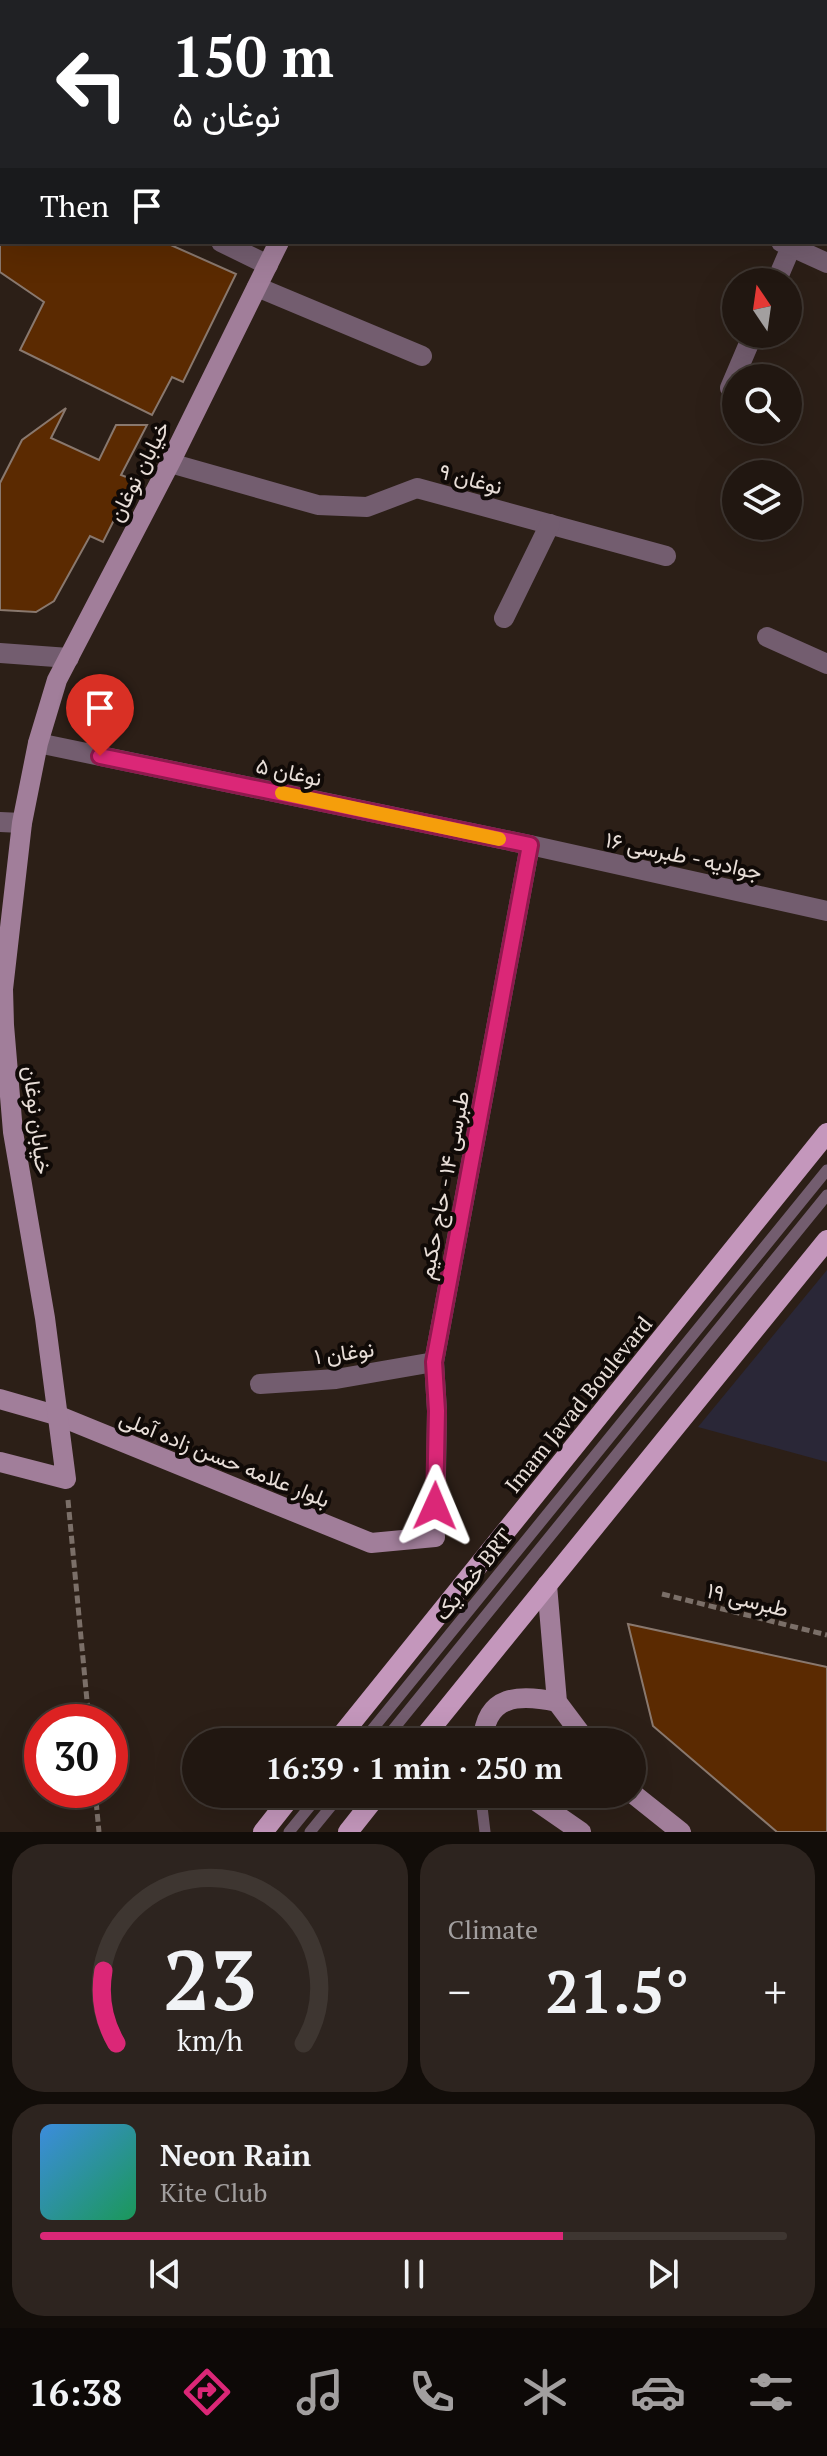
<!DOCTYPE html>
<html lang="en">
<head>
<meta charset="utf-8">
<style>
  :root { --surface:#211711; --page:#2d241f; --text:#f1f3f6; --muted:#a29f9f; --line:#3e3631; --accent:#db2777 }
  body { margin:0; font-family:"PT Serif",Vazirmatn,serif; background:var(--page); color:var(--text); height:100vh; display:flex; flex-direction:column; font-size:30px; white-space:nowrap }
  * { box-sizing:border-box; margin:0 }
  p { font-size:26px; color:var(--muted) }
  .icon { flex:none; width:44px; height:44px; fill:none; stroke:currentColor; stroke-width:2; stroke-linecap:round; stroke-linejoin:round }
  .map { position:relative; height:1832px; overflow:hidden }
  .details { display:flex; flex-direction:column; gap:12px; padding:12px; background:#120d09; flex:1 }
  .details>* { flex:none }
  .banner { position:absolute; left:0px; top:0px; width:828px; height:244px; box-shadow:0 8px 32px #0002,0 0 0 2px var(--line); background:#202124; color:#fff; overflow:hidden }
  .needle { width:52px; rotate:347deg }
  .fabs { position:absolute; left:722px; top:268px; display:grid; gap:16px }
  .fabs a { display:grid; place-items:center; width:80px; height:80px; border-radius:50%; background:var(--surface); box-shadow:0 8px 32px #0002,0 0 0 2px var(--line); font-size:40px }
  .speed { position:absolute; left:24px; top:1704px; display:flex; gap:16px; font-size:40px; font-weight:700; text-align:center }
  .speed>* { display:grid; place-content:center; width:104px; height:104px; border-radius:50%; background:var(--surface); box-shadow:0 8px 32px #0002,0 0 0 2px var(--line); line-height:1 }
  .speed .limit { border:12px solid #d22; background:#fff; color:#111 }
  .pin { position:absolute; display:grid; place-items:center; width:68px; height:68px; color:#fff; margin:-82px -34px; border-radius:50% 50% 50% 0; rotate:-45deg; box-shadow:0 0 8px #0007 }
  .pin .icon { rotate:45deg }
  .me { position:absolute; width:88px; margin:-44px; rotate:1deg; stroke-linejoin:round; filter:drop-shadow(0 0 6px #0008) }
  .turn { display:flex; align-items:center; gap:28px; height:168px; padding:0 40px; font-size:36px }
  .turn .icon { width:104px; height:104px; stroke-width:2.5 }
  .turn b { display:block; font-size:56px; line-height:68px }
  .then { display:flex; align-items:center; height:76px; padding:0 40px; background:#0003; gap:16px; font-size:30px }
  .big { font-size:60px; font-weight:600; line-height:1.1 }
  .details .widget { flex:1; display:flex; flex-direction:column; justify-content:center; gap:12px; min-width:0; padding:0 28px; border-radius:32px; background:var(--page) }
  .details .dial { align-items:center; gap:0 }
  .dial svg { height:208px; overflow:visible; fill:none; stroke:var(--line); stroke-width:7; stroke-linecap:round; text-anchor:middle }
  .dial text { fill:var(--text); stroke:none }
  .song { display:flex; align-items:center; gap:24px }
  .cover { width:96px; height:96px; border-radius:12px; background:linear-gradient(135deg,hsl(210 70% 55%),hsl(150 70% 35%)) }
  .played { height:8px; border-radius:4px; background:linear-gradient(90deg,var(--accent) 70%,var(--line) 70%) }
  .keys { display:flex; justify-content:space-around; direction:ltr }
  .heat { display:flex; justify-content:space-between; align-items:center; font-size:44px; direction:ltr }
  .details .tiles { flex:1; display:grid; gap:12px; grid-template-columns:1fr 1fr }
  .widget:last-child { grid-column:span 2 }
  .trip { position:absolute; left:182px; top:1728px; width:464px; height:80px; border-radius:40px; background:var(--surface); box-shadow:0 8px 32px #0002,0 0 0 2px var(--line); font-weight:600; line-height:80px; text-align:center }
  .menu { display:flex; height:128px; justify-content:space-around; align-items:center; background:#0d0907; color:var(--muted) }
  .menu .icon { width:56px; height:56px }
  .menu .active { color:var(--accent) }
  .menu b { font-size:36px; color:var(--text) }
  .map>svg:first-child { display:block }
</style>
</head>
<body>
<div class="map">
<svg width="827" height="1832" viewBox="0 0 827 1832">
  <rect width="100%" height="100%" fill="#2c1f17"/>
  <path fill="#2a2737" d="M827,1270v192l-129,-35z"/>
  <g fill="#5b2a01" stroke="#89786e" stroke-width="2">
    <path d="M0,242h164l72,32 -53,108 -11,-5 -20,38 -132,-65 24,-48 -44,-30z"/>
    <path d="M66,408l-15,30 48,22 17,-35h31l-26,50 13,5 -31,62 -13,-6 -36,65 -18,11 -36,-2v-127l22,-43z"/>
    <path d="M628,1624l199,43v165h-50l-124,-106z"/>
  </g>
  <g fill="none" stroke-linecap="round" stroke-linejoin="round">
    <g stroke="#7b6f68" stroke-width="5" stroke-dasharray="8 4" stroke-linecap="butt">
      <path d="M68,1500l21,222"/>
      <path d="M662,1594l165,41"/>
      <path d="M95,1790l4,42"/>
    </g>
    <g stroke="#735d6f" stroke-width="11">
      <path d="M362,1742l465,-572"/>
      <path d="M383,1742l444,-547"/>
      <path d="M289,1832l31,-38"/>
      <path d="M310,1832l31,-38"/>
      <path d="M485,1832l-3,-25 5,-13"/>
    </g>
    <g stroke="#735d6f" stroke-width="20">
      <path d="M230,0l6,2"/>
      <path d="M698,0v2"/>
      <path d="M826,11h1"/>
      <path d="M221,242l47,23"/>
      <path d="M781,242l46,21"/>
      <path d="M776,282l15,-35"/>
      <path d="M257,287l165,69"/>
      <path d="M730,388l23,-54"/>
      <path d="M170,463l148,42 49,2 50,-19 249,68"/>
      <path d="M504,618l46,-94"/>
      <path d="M767,637l60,27"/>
      <path d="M0,653l69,5"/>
      <path d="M38,743l492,102 297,66"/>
      <path d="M0,822l22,1"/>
      <path d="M260,1384l76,-5 98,-17"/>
      <path d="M435,1537l2,-126 -3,-49 96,-517"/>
    </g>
    <g stroke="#a17e9a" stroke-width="20">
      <path d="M354,2l1,-2"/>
      <path d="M0,1399l59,17 312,127 64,-6"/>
      <path d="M0,1462l66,17 -21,-161 -32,-186 -9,-107 -1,-36 19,-166 16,-80 19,-63 113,-217 109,-221"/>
      <path d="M547,1585l10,117 30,40"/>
      <path d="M483,1742c2,-48 37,-48 74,-40"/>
      <path d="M632,1793l49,39"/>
      <path d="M526,1794l55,38"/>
    </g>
    <g stroke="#c497bc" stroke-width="20">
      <path d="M336,1742l491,-609"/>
      <path d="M420,1742l407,-502"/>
      <path d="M263,1832l30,-38"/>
      <path d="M348,1832l30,-38"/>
    </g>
  </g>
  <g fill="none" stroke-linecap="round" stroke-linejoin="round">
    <defs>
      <path id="route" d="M100,756l430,89 -96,517 3,49 -2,95"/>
    </defs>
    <use href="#route" stroke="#8e194d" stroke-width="20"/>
    <use href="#route" stroke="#db2777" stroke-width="14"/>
    <path stroke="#f59e0b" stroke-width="14" d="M282,793l217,46"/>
  </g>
  <g text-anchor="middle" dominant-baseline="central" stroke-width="8" stroke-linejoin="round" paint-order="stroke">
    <g font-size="22" fill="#e8ded8" stroke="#100a07">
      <text transform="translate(138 471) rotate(-63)">خیابان نوغان</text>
      <text transform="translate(471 478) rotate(15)">نوغان ۹</text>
      <text transform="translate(289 771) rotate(12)">نوغان ۵</text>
      <text transform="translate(684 855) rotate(12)">جوادیه - طبرسی ۱۶</text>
      <text transform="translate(38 1120) rotate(83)">خیابان نوغان</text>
      <text transform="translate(443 1185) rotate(-79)">طبرسی ۱۴ - حاج حکیم</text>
      <text transform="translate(344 1352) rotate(-8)">نوغان ۱</text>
      <text transform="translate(578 1404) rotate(-51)">Imam Javad Boulevard</text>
      <text transform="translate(225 1458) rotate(22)">بلوار علامه حسن زاده آملی</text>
      <text transform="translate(473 1574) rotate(-51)">خط یک BRT</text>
      <text transform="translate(748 1599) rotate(14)">طبرسی ۱۹</text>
    </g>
  </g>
</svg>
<div class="fabs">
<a><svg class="needle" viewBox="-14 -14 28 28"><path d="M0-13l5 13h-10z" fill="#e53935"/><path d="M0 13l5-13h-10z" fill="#a29f9f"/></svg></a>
<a><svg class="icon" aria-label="search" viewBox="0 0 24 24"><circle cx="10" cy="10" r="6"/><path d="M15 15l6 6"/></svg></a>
<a><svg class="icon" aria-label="layers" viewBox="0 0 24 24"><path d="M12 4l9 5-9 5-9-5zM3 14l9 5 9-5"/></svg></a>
</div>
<div class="speed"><div class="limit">30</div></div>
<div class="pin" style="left:100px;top:756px;background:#d93025"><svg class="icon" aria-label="arrive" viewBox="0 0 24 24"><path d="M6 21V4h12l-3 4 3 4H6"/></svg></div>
<svg class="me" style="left:435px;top:1506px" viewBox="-20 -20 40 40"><path d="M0-17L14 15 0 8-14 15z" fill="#db2777" stroke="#fff" stroke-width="4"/></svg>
<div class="trip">16:39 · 1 min · 250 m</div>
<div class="banner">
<div class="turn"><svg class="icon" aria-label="left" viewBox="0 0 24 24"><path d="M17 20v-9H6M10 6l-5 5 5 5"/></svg><div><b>150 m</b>نوغان ۵</div></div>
<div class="then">Then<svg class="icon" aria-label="arrive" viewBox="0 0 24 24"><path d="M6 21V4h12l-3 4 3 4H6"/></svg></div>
</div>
</div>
<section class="details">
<div class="tiles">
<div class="widget dial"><svg viewBox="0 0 100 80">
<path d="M14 69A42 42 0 1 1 86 69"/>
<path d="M14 69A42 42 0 0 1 9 41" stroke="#db2777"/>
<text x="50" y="56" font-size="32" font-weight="700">23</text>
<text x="50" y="72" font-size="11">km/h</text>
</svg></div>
<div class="widget"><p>Climate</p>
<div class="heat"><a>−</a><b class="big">21.5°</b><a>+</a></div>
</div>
<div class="widget">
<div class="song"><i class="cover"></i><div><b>Neon Rain</b><p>Kite Club</p></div></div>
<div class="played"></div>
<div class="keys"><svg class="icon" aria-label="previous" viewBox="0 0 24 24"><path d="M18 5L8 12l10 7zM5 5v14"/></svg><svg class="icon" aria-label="pause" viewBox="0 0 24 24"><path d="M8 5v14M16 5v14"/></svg><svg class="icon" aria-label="next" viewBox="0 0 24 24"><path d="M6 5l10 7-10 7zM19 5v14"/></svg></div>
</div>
</div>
</section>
<nav class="menu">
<b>16:38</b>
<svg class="icon active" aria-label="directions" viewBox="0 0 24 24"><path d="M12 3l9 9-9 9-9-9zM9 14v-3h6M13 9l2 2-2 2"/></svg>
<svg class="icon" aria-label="music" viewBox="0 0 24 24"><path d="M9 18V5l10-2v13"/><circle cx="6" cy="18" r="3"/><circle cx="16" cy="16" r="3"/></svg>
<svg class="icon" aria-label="phone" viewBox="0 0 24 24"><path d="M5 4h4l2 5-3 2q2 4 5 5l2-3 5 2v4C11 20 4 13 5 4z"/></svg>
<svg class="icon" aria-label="climate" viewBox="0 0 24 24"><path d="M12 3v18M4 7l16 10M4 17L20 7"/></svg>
<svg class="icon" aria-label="car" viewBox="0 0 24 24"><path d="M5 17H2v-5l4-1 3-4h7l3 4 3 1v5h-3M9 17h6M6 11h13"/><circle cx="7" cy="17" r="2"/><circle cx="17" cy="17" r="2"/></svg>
<svg class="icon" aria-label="filters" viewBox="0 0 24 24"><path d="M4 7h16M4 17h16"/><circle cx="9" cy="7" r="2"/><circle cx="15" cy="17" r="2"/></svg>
</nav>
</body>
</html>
